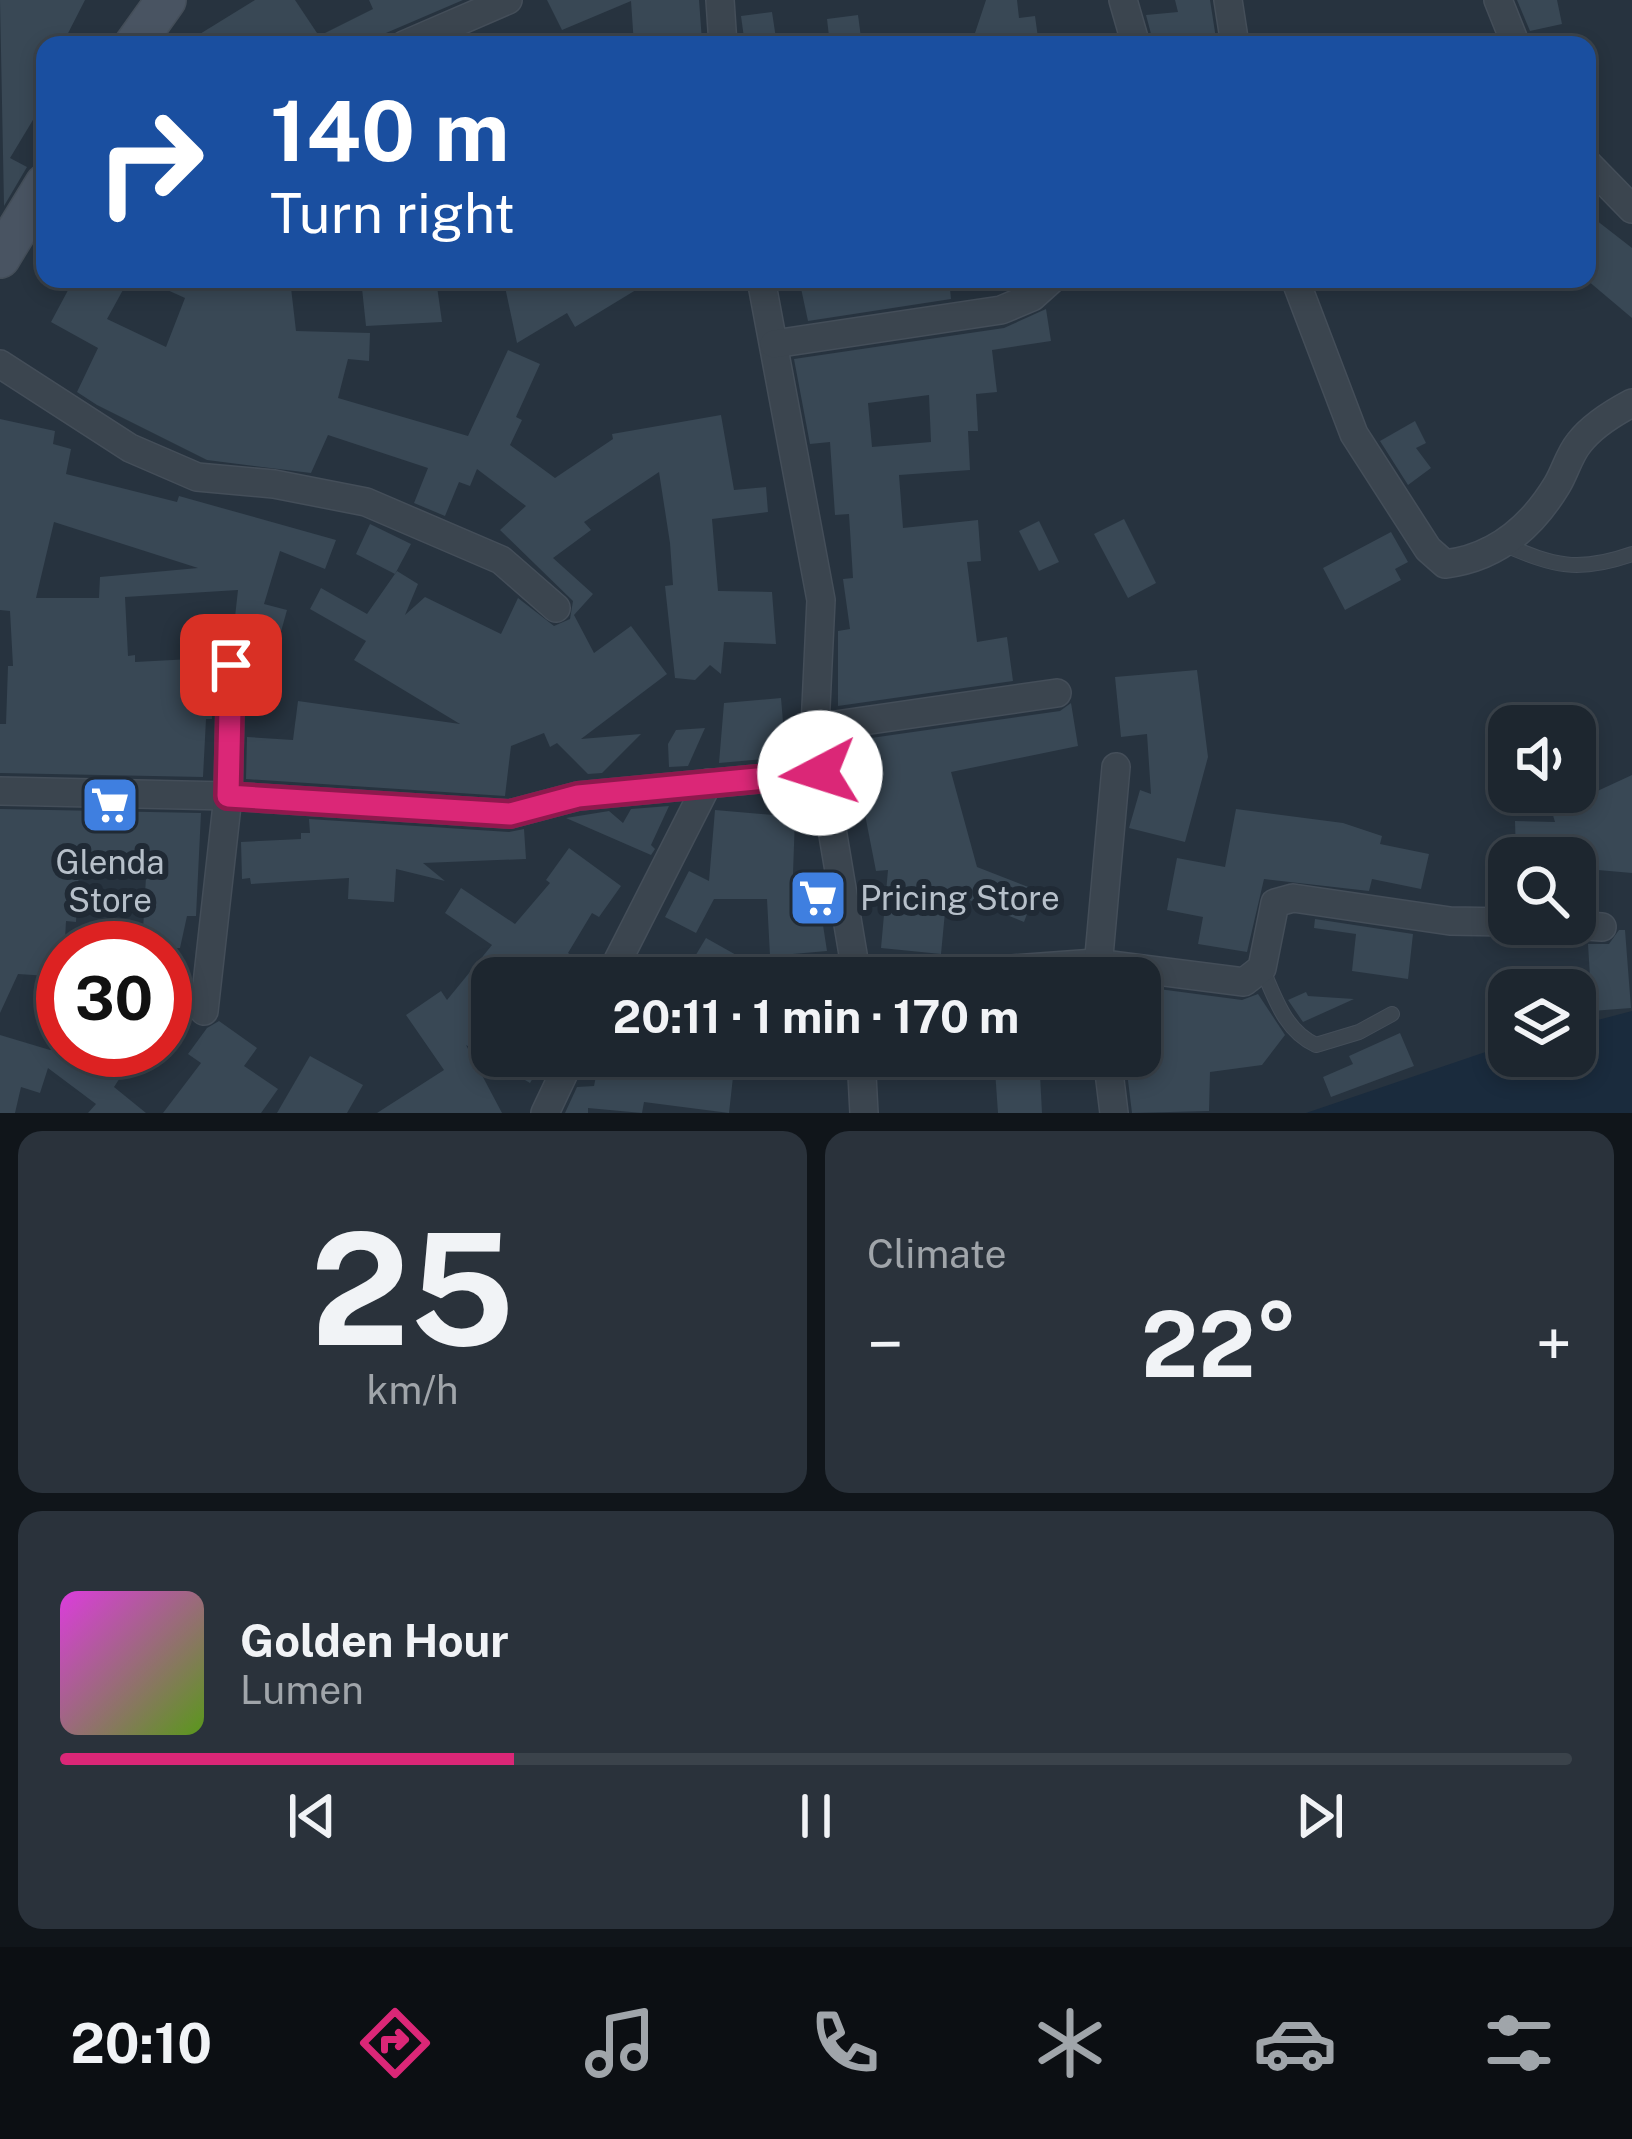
<!DOCTYPE html>
<html lang="en">
<head>
<meta charset="utf-8">
<style>
  :root { --surface:#1d262f; --page:#2a323b; --text:#f1f3f6; --muted:#a0a5aa; --line:#3b434b; --accent:#db2777 }
  body { margin:0; font-family:"Public Sans",sans-serif; background:var(--page); color:var(--text); height:100vh; display:flex; flex-direction:column; font-size:45px; white-space:nowrap }
  * { box-sizing:border-box; margin:0 }
  p { font-size:39px; color:var(--muted) }
  .icon { flex:none; width:66px; height:66px; fill:none; stroke:currentColor; stroke-width:2; stroke-linecap:round; stroke-linejoin:round }
  .map { position:relative; height:1113px; overflow:hidden }
  .drawer { display:flex; flex-direction:column; gap:18px; padding:18px; background:#10151a; flex:1 }
  .drawer>* { flex:none }
  .top-card { position:absolute; left:36px; top:36px; width:1560px; height:252px; border-radius:24px; box-shadow:0 6px 18px #0003,0 0 0 3px var(--line); background:#1a4fa0; color:#fff; overflow:hidden }
  .buttons { position:absolute; left:1488px; top:705px; display:grid; gap:24px }
  .buttons a { display:grid; place-items:center; width:108px; height:108px; border-radius:24px; background:var(--surface); box-shadow:0 6px 18px #0003,0 0 0 3px var(--line); font-size:60px }
  .speed { position:absolute; left:36px; top:921px; display:flex; gap:24px; font-size:60px; font-weight:700; text-align:center }
  .speed>* { display:grid; place-content:center; width:156px; height:156px; border-radius:50%; background:var(--surface); box-shadow:0 6px 18px #0003,0 0 0 3px var(--line); line-height:1 }
  .speed .limit { border:18px solid #d22; background:#fff; color:#111 }
  .pin { position:absolute; display:grid; place-items:center; width:102px; height:102px; color:#fff; margin:-51px; border-radius:24px; box-shadow:0 6px 18px #0006 }
  .me { position:absolute; width:132px; margin:-66px; rotate:265deg; stroke-linejoin:round; filter:drop-shadow(0 0 9px #0008) }
  .turn { display:flex; align-items:center; gap:42px; height:252px; padding:0 36px; font-size:54px }
  .turn .icon { width:156px; height:156px; stroke-width:2.5 }
  .turn b { display:block; font-size:84px; line-height:102px }
  .big { font-size:90px; font-weight:700; line-height:1.1 }
  .drawer .card { flex:1; display:flex; flex-direction:column; justify-content:center; gap:18px; min-width:0; padding:0 42px; border-radius:24px; background:var(--page) }
  .drawer .dial { align-items:center; gap:0 }
  .dial b { font-size:156px; line-height:1 }
  .song { display:flex; align-items:center; gap:36px }
  .cover { width:144px; height:144px; border-radius:18px; background:linear-gradient(135deg,hsl(300 70% 55%),hsl(90 70% 35%)) }
  .played { height:12px; border-radius:6px; background:linear-gradient(90deg,var(--accent) 30%,var(--line) 30%) }
  .keys { display:flex; justify-content:space-around; direction:ltr }
  .heat { display:flex; justify-content:space-between; align-items:center; font-size:66px; direction:ltr }
  .drawer .tiles { flex:1; display:grid; gap:18px; grid-template-columns:1fr 1fr }
  .card:last-child { grid-column:span 2 }
  .trip { position:absolute; left:471px; top:957px; width:690px; height:120px; border-radius:24px; background:var(--surface); box-shadow:0 6px 18px #0003,0 0 0 3px var(--line); font-weight:700; line-height:120px; text-align:center }
  .dock { display:flex; height:192px; justify-content:space-around; align-items:center; background:#0c0f13; color:var(--muted) }
  .dock .icon { width:84px; height:84px }
  .dock .selected { color:var(--accent) }
  .dock b { font-size:54px; color:var(--text) }
  .map>svg:first-child { display:block }
</style>
</head>
<body>
<div class="map">
<svg width="1632" height="1113" viewBox="0 0 1632 1113">
  <rect width="100%" height="100%" fill="#27333f"/>
  <path fill="#1a2b3d" d="M1632,1011v102h-326l203,-69v12h66v-30z"/>
  <g fill="#394855" fill-rule="evenodd">
    <path d="M0,0h85l-23,45h-17v55l-35,58 17,9 -23,39z"/>
    <path d="M255,0h40l24,36 54,-27 -4,-9h94l-105,45h-176z"/>
    <path d="M547,0h152l3,41 -68,4 -3,-44 -69,29z"/>
    <path d="M986,0h31l2,18 16,-2 4,29h-68z"/>
    <path d="M1175,0h35l7,45h-63l-8,-30 32,-3z"/>
    <path d="M1517,0h40l5,24 -32,7z"/>
    <path d="M772,12l5,33h-32l-4,-29z"/>
    <path d="M858,15l4,30h-32l-3,-26z"/>
    <path d="M1587,213l45,35v70l-45,-38z"/>
    <path d="M74,279h55l-22,40 59,28 19,-49 -42,-19h147l6,52 74,2 -1,28 -21,-2 -10,39 130,38 40,-86 32,14 -24,53 6,3 -12,25 45,33 58,-39 -1,-5 109,-19 13,75 32,-3 2,25 -56,7 6,72 54,1 4,52 -52,-2 -3,32 -11,-9 -15,15 -20,-2 -10,-92 8,-1 -3,-42 -11,-71 -75,50 7,8 -38,28 40,36 -19,21 20,38 37,-27 36,48 -86,65 60,-5 -39,39 -14,1 -31,-31 -7,4 -6,-14 -33,13 -6,50 -259,-17 1,-42 46,3 5,-39 162,23 -106,-64 12,-19 -56,-32 11,-21 46,26 30,-43 21,13 -13,31 20,-18 76,37 17,-36 36,28 16,-7 3,-18 -73,-71 26,-24 -49,-37 -7,17 -11,-4 -14,34 -31,-13 14,-35 -100,-33 -17,38 -104,-13 -110,-55 -20,-13 21,-44 -47,-26z"/>
    <path d="M361,279h75l6,43 -76,4z"/>
    <path d="M535,279h119l-79,48 -8,-14 -50,30 -12,-56z"/>
    <path d="M799,279h150l2,20 -143,22z"/>
    <path d="M1046,309l5,32 -59,9 5,42 -21,2 2,37h-10l2,39 -71,5 4,53 75,-8 3,41 -14,1 10,80 30,-5 6,44 -175,25v-75l12,-2 -7,-50 10,-1 -4,-64 -14,1 -5,-73 -20,2 -16,-85 210,-31zM929,395l2,47 -59,5 -4,-44z"/>
    <path d="M0,419l55,12 -2,13 18,5 -5,25 111,28 2,-6 157,44 -11,29 -45,-18 -16,53 23,6 -10,36 -44,-11 5,-45 -113,7 3,59 7,-1v7l75,-4 2,61h-6l-3,58 -203,-4v-49h6l2,-58h5l-3,-55 -10,-1zM54,522l144,46 -98,9 -1,21h-63z"/>
    <path d="M1415,421l11,22 -10,5 15,20 -23,17 -28,-44z"/>
    <path d="M1124,519l32,64 -28,15 -34,-64z"/>
    <path d="M1039,521l20,41 -20,9 -20,-40z"/>
    <path d="M370,524l41,20 -16,30 -39,-20z"/>
    <path d="M1391,532l17,30 -13,7 6,11 -56,30 -22,-42z"/>
    <path d="M1197,670l11,87 -23,85 -56,-14 11,-38 11,4 -4,-60 -26,3 -6,-60z"/>
    <path d="M781,698l5,59 -67,6 5,-60z"/>
    <path d="M1071,703l7,43 -127,26 26,95 59,23 -12,32 -77,-31 -6,63 -60,-6 7,-78 -12,1 -16,-82 -11,2 -5,-33h-6l-2,-15 224,-32z"/>
    <path d="M705,728l-17,38 -19,1 -1,-23 8,-14z"/>
    <path d="M1632,775v98l-57,-5v-10h-59l-1,-37 40,1 -3,-10z"/>
    <path d="M669,806l-18,39 4,4 -4,6 -85,-37 43,-7 14,12 8,-14z"/>
    <path d="M0,809l201,4 -5,103h-9l-7,32h-38l5,-89 -67,-4 -4,67 -10,-1 -3,56 -45,-3 -18,39z"/>
    <path d="M1236,809l107,14 39,13 -2,8 49,10 -8,35 -49,-10 -3,12 -105,-12 -17,73 -49,-8 5,-27 -36,-7 10,-52 48,9z"/>
    <path d="M715,810l80,7 -3,85 27,-3 8,52 -57,5 -3,-57h-53l-18,34 -31,-16 24,-46 20,10z"/>
    <path d="M309,819l200,13 15,-3 2,30 -103,4 22,18 -49,-12 -2,33 -46,-3 1,-21 -98,6 -1,-6 -8,1 -1,-37 60,-3v-6h9z"/>
    <path d="M569,848l52,38 -22,31 -7,-4 -24,40 3,2 -18,23h-61v78h54l-16,27 -64,-38 36,68h-125l67,-43 -38,-55 35,-24 6,9 45,-55 -47,-32 16,-25 54,36 35,-41 -4,-3z"/>
    <path d="M1315,919l98,15 -5,45 -56,-8 4,-37 -42,-6z"/>
    <path d="M1619,930h6l6,78 -39,3 -4,-67h21z"/>
    <path d="M706,938l32,18 -13,22h-43z"/>
    <path d="M1151,988l91,12 16,-6 27,41 -23,30 -52,7 -1,39 -77,2 -7,-57h15z"/>
    <path d="M1306,992l2,4 46,3 -51,23 -15,-22z"/>
    <path d="M219,1021l38,27 -13,18 34,23 -17,24h-98l38,-50 -13,-9 19,-26z"/>
    <path d="M1400,1033l14,33 -83,31 -8,-20 30,-13 -4,-8z"/>
    <path d="M0,1035l50,15h88l-24,37 32,26h-58l8,-9 -48,-36 -8,25 -19,-6 -6,26h-15z"/>
    <path d="M310,1056l53,29 -16,28h-70z"/>
    <path d="M600,1056l135,3 -6,54 -85,-11 -2,11 -54,-5v5h-23l12,-26 17,-1z"/>
    <path d="M994,1056h45l3,57h-44z"/>
  </g>
  <g fill="none" stroke-linecap="round" stroke-linejoin="round">
    <defs>
      <g id="lane">
        <path d="M1503,544c51,22 75,29 129,10"/>
        <path d="M1262,968c13,30 23,63 54,77l43,-13 33,-18"/>
        <path d="M746,1068l116,-4"/>
      </g>
      <g id="street">
        <path d="M720,0l3,45"/>
        <path d="M1123,0l13,45"/>
        <path d="M1228,0l7,45"/>
        <path d="M1498,0l18,45"/>
        <path d="M404,45l104,-45"/>
        <path d="M1587,163l45,46"/>
        <path d="M761,279l60,321 -6,128 42,250"/>
        <path d="M1295,279l59,155 74,115 17,15c50,-6 86,-36 112,-79 8,-13 12,-30 22,-42 13,-17 34,-30 53,-40"/>
        <path d="M774,344l227,-34 31,-13 20,-18"/>
        <path d="M0,364l130,84 67,29 77,7 92,18 135,58 55,48"/>
        <path d="M815,728l242,-35"/>
        <path d="M0,791l228,5 282,18 68,-18 242,-23"/>
        <path d="M1553,924l49,3"/>
        <path d="M609,978l99,-195"/>
        <path d="M887,978l208,-15 149,19 18,-14 13,-65 18,-5 157,23 59,1"/>
        <path d="M1097,978l19,-211"/>
        <path d="M204,1011l24,-215 3,-131"/>
        <path d="M861,1056l3,57"/>
        <path d="M1107,1056l7,57"/>
        <path d="M545,1113l27,-57"/>
      </g>
      <g id="secondary">
        <path d="M134,45l32,-45"/>
        <path d="M0,258l45,-74"/>
      </g>
    </defs>
    <use href="#lane" stroke="#444e59" stroke-width="16"/>
    <use href="#street" stroke="#444e59" stroke-width="30"/>
    <use href="#secondary" stroke="#444e59" stroke-width="42"/>
    <use href="#lane" stroke="#3b454f" stroke-width="14"/>
    <use href="#street" stroke="#3b454f" stroke-width="27"/>
    <use href="#secondary" stroke="#495462" stroke-width="39"/>
  </g>
  <g fill="none" stroke-linecap="round" stroke-linejoin="round">
    <defs>
      <path id="route" d="M231,665l-3,131 282,18 68,-18 242,-23"/>
    </defs>
    <use href="#route" stroke="#8e194d" stroke-width="30"/>
    <use href="#route" stroke="#db2777" stroke-width="21"/>
  </g>
  <defs>
    <symbol id="supermarket-square" viewBox="-11 -11 22 22"><rect x="-9" y="-9" width="18" height="18" rx="4" fill="#3f7fe0" stroke="#202a35"/><path d="M-6-5.5h2.5l.6 2H6L4.5 2H-2.5L-4.4-4H-6ZM-1.5 3.2a1.3 1.3 0 1 0 .1 0ZM3 3.2a1.3 1.3 0 1 0 .1 0Z" fill="#fff"/></symbol>
  </defs>
  <g fill-rule="evenodd">
    <use href="#supermarket-square" x="77" y="772" width="66" height="66"/>
    <use href="#supermarket-square" x="785" y="865" width="66" height="66"/>
  </g>
  <g text-anchor="middle" dominant-baseline="central" stroke-width="12" stroke-linejoin="round" paint-order="stroke">
    <g font-size="33" fill="#b7c0ca" stroke="#202a35">
      <text x="110" y="862">Glenda<tspan x="110" dy="38">Store</tspan></text>
      <text x="860" y="898" text-anchor="start">Pricing Store</text>
    </g>
  </g>
</svg>
<div class="buttons">
<a><svg class="icon" aria-label="sound" viewBox="0 0 24 24"><path d="M4 9h4l5-4v14l-5-4H4zM17 9q2 3 0 6"/></svg></a>
<a><svg class="icon" aria-label="search" viewBox="0 0 24 24"><circle cx="10" cy="10" r="6"/><path d="M15 15l6 6"/></svg></a>
<a><svg class="icon" aria-label="layers" viewBox="0 0 24 24"><path d="M12 4l9 5-9 5-9-5zM3 14l9 5 9-5"/></svg></a>
</div>
<div class="speed"><div class="limit">30</div></div>
<div class="pin" style="left:231px;top:665px;background:#d93025"><svg class="icon" aria-label="arrive" viewBox="0 0 24 24"><path d="M6 21V4h12l-3 4 3 4H6"/></svg></div>
<svg class="me" style="left:820px;top:773px" viewBox="-20 -20 40 40"><circle r="19" fill="#fff"/><path d="M0-13L10 11 0 6-10 11z" fill="#db2777"/></svg>
<div class="trip">20:11 · 1 min · 170 m</div>
<div class="top-card">
<div class="turn"><svg class="icon" aria-label="right" viewBox="0 0 24 24"><path d="M7 20v-9h11M14 6l5 5-5 5"/></svg><div><b>140 m</b>Turn right</div></div>
</div>
</div>
<section class="drawer">
<div class="tiles">
<div class="card dial"><b>25</b><p>km/h</p></div>
<div class="card"><p>Climate</p>
<div class="heat"><a>−</a><b class="big">22°</b><a>+</a></div>
</div>
<div class="card">
<div class="song"><i class="cover"></i><div><b>Golden Hour</b><p>Lumen</p></div></div>
<div class="played"></div>
<div class="keys"><svg class="icon" aria-label="previous" viewBox="0 0 24 24"><path d="M18 5L8 12l10 7zM5 5v14"/></svg><svg class="icon" aria-label="pause" viewBox="0 0 24 24"><path d="M8 5v14M16 5v14"/></svg><svg class="icon" aria-label="next" viewBox="0 0 24 24"><path d="M6 5l10 7-10 7zM19 5v14"/></svg></div>
</div>
</div>
</section>
<nav class="dock">
<b>20:10</b>
<svg class="icon selected" aria-label="directions" viewBox="0 0 24 24"><path d="M12 3l9 9-9 9-9-9zM9 14v-3h6M13 9l2 2-2 2"/></svg>
<svg class="icon" aria-label="music" viewBox="0 0 24 24"><path d="M9 18V5l10-2v13"/><circle cx="6" cy="18" r="3"/><circle cx="16" cy="16" r="3"/></svg>
<svg class="icon" aria-label="phone" viewBox="0 0 24 24"><path d="M5 4h4l2 5-3 2q2 4 5 5l2-3 5 2v4C11 20 4 13 5 4z"/></svg>
<svg class="icon" aria-label="climate" viewBox="0 0 24 24"><path d="M12 3v18M4 7l16 10M4 17L20 7"/></svg>
<svg class="icon" aria-label="car" viewBox="0 0 24 24"><path d="M5 17H2v-5l4-1 3-4h7l3 4 3 1v5h-3M9 17h6M6 11h13"/><circle cx="7" cy="17" r="2"/><circle cx="17" cy="17" r="2"/></svg>
<svg class="icon" aria-label="filters" viewBox="0 0 24 24"><path d="M4 7h16M4 17h16"/><circle cx="9" cy="7" r="2"/><circle cx="15" cy="17" r="2"/></svg>
</nav>
</body>
</html>
